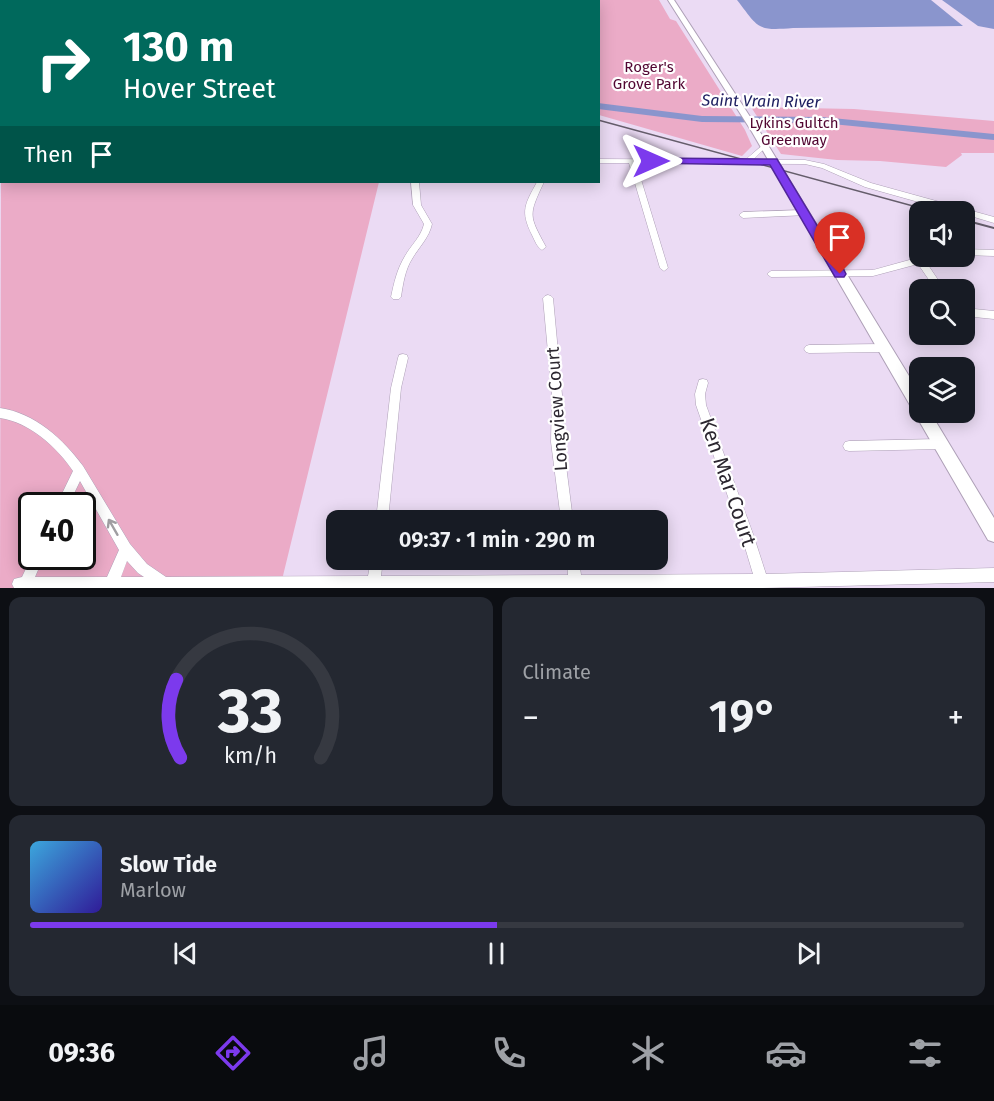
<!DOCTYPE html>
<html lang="en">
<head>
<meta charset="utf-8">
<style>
  :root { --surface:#171b24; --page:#242831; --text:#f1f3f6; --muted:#9ea1a6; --line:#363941; --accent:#7c3aed }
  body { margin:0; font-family:"Fira Sans",sans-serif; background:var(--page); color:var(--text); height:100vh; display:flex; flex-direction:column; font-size:22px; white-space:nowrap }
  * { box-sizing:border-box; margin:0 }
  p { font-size:20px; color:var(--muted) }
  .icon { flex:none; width:33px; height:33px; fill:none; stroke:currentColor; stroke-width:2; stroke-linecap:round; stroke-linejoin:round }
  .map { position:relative; height:588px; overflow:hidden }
  .panel { display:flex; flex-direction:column; gap:9px; padding:9px; background:#0d0f14; flex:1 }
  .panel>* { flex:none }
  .top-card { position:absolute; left:0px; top:0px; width:600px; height:183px; box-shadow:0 3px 15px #0003; background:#00695c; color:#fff; overflow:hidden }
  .tools { position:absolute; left:909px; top:201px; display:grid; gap:12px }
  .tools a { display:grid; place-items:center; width:66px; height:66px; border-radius:12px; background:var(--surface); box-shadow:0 3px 15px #0003; font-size:30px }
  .speed { position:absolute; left:18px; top:492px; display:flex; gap:12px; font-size:30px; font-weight:700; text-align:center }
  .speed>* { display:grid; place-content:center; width:78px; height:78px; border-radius:50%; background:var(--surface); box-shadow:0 3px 15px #0003; line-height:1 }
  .speed .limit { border:3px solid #111; border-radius:9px; background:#fff; color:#111 }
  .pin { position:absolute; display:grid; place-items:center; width:51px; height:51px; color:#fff; margin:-62px -26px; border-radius:50% 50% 50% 0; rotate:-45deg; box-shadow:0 0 6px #0007 }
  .pin .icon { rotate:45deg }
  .me { position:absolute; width:66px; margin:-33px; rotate:90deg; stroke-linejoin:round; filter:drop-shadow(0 0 4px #0008) }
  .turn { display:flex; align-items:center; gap:21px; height:126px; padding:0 24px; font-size:27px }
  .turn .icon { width:78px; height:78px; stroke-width:2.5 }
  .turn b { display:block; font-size:42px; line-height:51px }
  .then { display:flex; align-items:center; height:57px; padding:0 24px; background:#0003; gap:12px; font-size:22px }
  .big { font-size:45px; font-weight:600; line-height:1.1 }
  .panel .tile { flex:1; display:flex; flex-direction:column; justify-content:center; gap:9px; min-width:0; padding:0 21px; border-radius:12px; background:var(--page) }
  .panel .dial { align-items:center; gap:0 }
  .dial svg { height:156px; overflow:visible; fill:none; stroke:var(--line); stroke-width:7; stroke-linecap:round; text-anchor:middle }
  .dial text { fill:var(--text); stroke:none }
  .song { display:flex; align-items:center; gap:18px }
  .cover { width:72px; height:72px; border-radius:9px; background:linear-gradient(135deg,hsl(200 70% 55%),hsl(250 70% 35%)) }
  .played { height:6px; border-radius:3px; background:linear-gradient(90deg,var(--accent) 50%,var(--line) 50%) }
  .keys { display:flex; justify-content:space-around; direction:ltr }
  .heat { display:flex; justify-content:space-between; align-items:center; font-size:33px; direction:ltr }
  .panel .tiles { flex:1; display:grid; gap:9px; grid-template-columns:1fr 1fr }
  .tile:last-child { grid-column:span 2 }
  .trip { position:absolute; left:326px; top:510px; width:342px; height:60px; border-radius:12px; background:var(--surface); box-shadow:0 3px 15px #0003; font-weight:600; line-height:60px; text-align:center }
  .tab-bar { display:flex; height:96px; justify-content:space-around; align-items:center; background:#090b0e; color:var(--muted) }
  .tab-bar .icon { width:42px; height:42px }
  .tab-bar .selected { color:var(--accent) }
  .tab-bar b { font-size:27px; color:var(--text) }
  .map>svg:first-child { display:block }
</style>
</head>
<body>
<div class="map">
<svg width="994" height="588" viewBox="0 0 994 588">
  <rect width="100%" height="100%" fill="#ebdbf4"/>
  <g fill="#ebabc7" fill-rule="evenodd">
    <path d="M369,0h290l11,19 6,2 69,109 7,16 -10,10 -143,-41 -1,-113z"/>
    <path d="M751,107l103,2 140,12v32h-33l1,2 -16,12 -66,-6 -43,-1 -56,-6z"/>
    <path d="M1,170l1,12h377l-99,406h-280zM32,506h50v50h-50z"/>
  </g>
  <g fill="#8a95cd">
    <path d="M737,0h194l32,26 -170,2c-37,3 -34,0 -56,-28z"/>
    <path d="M942,0h52v29l-16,-3z"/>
  </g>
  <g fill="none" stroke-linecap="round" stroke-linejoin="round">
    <g fill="#8a95cd" fill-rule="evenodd">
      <path d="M402,0h9l1,2h-9z"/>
      <path d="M598,103l104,13 120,1 172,17v6l-172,-17 -120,-1 -104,-13z"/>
    </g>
    <defs>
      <g id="minor">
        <path d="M157,0h4v2h-5z"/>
        <rect x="0" y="15" width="2" height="4"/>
        <rect x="0" y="39" width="2" height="4"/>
        <path d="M2,49v4l-2,1v-4z"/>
        <path d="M2,82v4l-2,1v-4z"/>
        <rect x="0" y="110" width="2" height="4"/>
        <path d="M764,144l2,1v2l-13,13h52l19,4 47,19 123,34v6l-30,-9v-2h-10l-89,-25 -43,-19 -17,-4 -169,-1 32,105 -4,3 -4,-3 -31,-105h-31v-4l147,1z"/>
        <rect x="0" y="157" width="2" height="5"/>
        <path d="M411,182h8l2,23 11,19c-3,14 -13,23 -20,35 -7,11 -9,25 -11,38l-2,2h-6l-2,-2c3,-14 6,-28 14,-41 6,-11 16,-19 19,-32l-11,-19z"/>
        <path d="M537,182h7c-16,34 -15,33 2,65l-4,3c-5,-3 -7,-9 -10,-15 -12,-24 -7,-31 5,-53z"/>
        <path d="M804,210l4,3 -1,2 -64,3 -4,-3 4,-3z"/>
        <path d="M964,249l30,1v6l-30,-1z"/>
        <path d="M924,256h18l-1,2 -15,4 19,28h-9l-18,-26 -45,12 -102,1 -4,-3 4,-3 102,-1z"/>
        <path d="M548,295l3,1 2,2 9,97 1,47 10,78h-12l-10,-78 1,-47 -9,-97 2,-2z"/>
        <path d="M964,308l30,3v8l-30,-3z"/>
        <path d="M884,344l3,1 2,3 -2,3 -3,1 -75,1 -3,-1 -2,-3 2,-3 3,-1z"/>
        <path d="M403,354l4,1 1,3 -7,30 -13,132h-12l15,-132 7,-30 1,-3z"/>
        <path d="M703,379l4,1 1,3 -3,11 1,11 47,129 13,40 228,-6v14l-233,6h-747l-2,-4 2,-5 8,-2 10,-21h12l-9,21h72l12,-27 -39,-69 -12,25h-12l17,-35c-16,-24 -44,-49 -73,-53v-10c35,5 63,31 83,58l47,78 17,20 19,13 202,-1 3,-16h12l-2,16 187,-1 -1,-15h12l2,15 172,-1 -12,-40 -45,-129 -1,-11 4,-14zM127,561l11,12 6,4h-23z"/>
        <path d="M941,439l4,1 2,4 -2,4 -4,1 -92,2 -4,-1 -2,-4 2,-4 4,-1z"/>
      </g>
      <path id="major" d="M668,0h6l86,132 160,262v18h10l64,106v24l-6,-2 -236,-408z"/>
    </defs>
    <use href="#minor" stroke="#aea0b7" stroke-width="1"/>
    <use href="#major" stroke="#aea0b7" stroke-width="2"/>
    <use href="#minor" fill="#fff" fill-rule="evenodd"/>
    <use href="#major" fill="#fff" fill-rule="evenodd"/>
    <g stroke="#655d6b" stroke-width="1.5">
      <path d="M119,0l19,2"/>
      <path d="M598,120l337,92"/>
      <path d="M964,220l6,2"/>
    </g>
    <path stroke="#655d6b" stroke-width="2" d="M964,220l30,8"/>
  </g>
  <defs><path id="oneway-shaft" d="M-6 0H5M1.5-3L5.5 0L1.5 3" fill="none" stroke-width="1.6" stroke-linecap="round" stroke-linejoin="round" transform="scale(1.5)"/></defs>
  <use stroke="#a09ea2" href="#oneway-shaft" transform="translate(113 527) rotate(-120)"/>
  <path fill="#7c3aed" stroke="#51269a" stroke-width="1.5" d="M651,158l126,1 67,111 2,4 -2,3h-9l-65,-112 -123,-2 -2,-2z"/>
  <g text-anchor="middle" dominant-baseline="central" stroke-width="4.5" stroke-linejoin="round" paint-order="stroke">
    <g font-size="15" fill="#520632" stroke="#fff">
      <text x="649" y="67">Roger's<tspan x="649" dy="17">Grove Park</tspan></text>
      <text x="794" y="123">Lykins Gultch<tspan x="794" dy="17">Greenway</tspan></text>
    </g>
    <g font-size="16" font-style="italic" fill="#1e2061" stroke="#fff">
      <text transform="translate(761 101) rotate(1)">Saint Vrain River</text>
    </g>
    <g font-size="18" fill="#2c2730" stroke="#fff">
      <text transform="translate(557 409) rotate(-94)">Longview Court</text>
    </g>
    <g font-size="21" fill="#2c2730" stroke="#fff">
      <text transform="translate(728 482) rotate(71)">Ken Mar Court</text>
    </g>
  </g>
</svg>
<div class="tools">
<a><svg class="icon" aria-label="sound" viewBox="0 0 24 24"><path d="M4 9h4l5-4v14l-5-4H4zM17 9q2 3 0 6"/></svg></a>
<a><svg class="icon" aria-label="search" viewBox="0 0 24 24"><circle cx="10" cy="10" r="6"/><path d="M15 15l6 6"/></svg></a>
<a><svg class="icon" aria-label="layers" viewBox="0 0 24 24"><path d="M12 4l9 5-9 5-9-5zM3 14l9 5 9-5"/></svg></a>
</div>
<div class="speed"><div class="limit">40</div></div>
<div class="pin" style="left:840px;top:274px;background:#d93025"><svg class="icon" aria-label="arrive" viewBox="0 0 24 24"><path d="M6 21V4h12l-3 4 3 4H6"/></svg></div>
<svg class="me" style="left:651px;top:161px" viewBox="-20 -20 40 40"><path d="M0-17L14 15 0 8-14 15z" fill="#7c3aed" stroke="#fff" stroke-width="4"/></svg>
<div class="trip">09:37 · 1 min · 290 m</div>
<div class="top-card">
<div class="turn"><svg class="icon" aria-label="right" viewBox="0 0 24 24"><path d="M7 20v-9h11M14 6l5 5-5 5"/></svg><div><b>130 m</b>Hover Street</div></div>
<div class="then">Then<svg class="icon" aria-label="arrive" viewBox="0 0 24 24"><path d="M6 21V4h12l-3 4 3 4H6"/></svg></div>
</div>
</div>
<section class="panel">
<div class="tiles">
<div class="tile dial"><svg viewBox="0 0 100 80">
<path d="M14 69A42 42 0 1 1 86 69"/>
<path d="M14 69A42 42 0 0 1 12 29" stroke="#7c3aed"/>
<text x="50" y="56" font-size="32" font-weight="700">33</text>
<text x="50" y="72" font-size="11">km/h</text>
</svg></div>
<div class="tile"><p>Climate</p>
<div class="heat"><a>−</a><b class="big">19°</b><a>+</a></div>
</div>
<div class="tile">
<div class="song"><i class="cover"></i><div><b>Slow Tide</b><p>Marlow</p></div></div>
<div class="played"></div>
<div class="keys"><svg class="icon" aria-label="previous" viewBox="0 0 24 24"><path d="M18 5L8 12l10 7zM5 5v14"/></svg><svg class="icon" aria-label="pause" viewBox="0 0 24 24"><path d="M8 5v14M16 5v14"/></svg><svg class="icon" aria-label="next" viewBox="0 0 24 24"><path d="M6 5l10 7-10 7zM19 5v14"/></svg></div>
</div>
</div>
</section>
<nav class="tab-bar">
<b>09:36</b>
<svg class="icon selected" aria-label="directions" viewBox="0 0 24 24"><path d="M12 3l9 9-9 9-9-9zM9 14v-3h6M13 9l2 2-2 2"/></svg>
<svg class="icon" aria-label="music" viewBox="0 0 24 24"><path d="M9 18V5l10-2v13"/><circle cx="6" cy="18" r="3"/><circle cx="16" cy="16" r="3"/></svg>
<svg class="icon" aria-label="phone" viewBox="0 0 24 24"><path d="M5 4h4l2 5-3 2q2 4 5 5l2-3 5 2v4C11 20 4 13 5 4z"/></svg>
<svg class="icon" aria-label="climate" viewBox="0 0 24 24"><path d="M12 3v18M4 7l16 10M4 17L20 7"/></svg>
<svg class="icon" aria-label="car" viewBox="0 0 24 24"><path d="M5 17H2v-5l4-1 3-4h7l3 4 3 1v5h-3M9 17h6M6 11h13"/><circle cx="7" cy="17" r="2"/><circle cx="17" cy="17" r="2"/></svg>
<svg class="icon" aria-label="filters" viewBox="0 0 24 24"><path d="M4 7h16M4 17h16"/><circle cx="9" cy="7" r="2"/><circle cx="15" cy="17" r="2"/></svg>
</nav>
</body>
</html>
